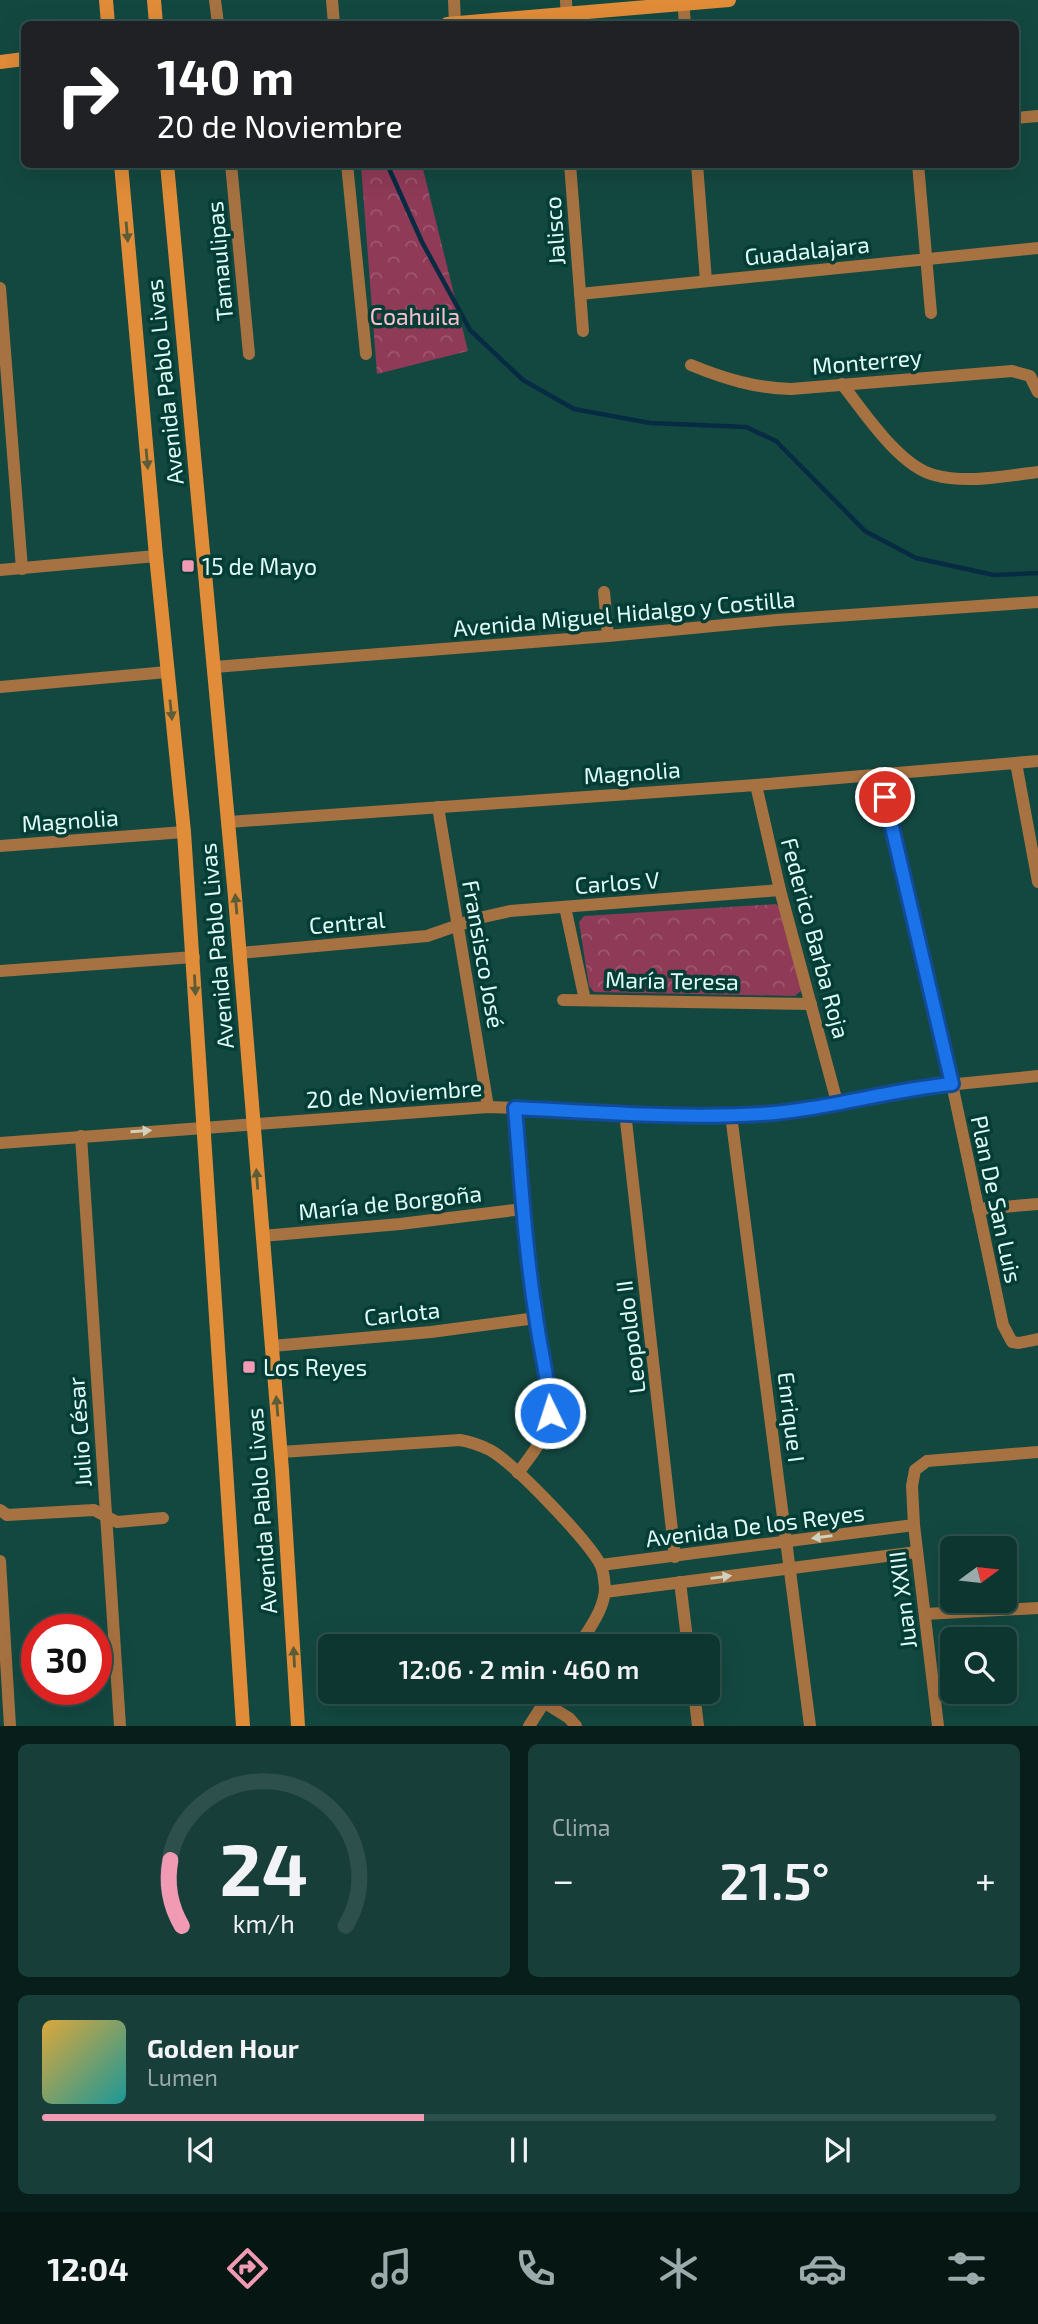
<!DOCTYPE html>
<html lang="es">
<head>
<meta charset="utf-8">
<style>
  :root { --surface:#0e3630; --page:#173e38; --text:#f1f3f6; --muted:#9babab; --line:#2e504c; --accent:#f19ab3 }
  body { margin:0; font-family:"Exo 2",sans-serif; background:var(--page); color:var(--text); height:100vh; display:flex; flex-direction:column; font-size:26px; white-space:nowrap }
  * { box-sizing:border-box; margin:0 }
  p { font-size:23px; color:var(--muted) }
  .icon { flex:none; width:38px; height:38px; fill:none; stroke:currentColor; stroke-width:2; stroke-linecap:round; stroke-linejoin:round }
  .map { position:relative; height:1726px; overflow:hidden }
  .side { display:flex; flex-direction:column; gap:18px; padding:18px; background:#081e1a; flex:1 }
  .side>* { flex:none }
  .guide { position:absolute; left:21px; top:21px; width:998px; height:147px; border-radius:10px; box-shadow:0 7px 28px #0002,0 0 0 2px var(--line); background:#202124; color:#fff; overflow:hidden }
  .needle { width:46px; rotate:75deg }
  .fabs { position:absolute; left:940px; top:1536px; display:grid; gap:14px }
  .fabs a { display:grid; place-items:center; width:77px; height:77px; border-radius:10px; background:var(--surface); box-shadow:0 7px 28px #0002,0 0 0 2px var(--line); font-size:35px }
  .speed { position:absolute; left:21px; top:1614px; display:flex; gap:14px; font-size:35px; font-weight:700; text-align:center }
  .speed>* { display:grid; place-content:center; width:91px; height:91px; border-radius:50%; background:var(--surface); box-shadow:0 7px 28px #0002,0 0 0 2px var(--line); line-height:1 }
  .speed .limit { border:10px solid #d22; background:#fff; color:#111 }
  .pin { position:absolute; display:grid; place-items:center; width:60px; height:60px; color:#fff; margin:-30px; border:4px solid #fff; border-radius:50%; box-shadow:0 2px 7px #0007 }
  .me { position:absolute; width:77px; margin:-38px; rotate:356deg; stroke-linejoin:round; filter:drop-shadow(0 0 5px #0008) }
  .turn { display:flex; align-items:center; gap:24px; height:147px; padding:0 21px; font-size:32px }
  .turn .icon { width:91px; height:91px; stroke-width:2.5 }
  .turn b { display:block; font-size:49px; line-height:60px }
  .big { font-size:52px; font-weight:600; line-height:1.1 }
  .side .card { flex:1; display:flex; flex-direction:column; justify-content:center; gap:10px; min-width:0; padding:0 24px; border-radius:10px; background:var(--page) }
  .side .dial { align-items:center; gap:0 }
  .dial svg { height:182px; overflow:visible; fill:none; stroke:var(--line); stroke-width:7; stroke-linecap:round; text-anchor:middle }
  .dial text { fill:var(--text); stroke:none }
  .song { display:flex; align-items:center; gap:21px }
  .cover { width:84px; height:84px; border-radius:10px; background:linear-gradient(135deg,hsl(40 70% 55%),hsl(180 70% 35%)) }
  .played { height:7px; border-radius:4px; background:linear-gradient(90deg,var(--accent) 40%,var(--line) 40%) }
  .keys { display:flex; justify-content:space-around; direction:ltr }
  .heat { display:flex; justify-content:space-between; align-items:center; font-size:38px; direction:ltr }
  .side .tiles { flex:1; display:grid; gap:18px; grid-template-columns:1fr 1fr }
  .card:last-child { grid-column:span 2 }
  .trip { position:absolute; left:318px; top:1634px; width:402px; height:70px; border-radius:10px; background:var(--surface); box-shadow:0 7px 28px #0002,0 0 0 2px var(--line); font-weight:600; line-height:70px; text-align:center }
  .menu { display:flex; height:112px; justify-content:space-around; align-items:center; background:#061613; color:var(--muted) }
  .menu .icon { width:49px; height:49px }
  .menu .on { color:var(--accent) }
  .menu b { font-size:32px; color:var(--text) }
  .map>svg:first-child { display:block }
</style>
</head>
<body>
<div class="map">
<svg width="1038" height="1726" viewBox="0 0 1038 1726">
  <defs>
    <pattern id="forest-crowns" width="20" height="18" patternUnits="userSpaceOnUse" patternTransform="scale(1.75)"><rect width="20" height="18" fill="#8f3a57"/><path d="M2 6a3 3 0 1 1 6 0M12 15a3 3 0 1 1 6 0" fill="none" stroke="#9e5770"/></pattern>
  </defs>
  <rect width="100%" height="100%" fill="#134840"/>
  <g fill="url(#forest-crowns)">
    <path d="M361,165h61l46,186 -91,23z"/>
    <path d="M776,904l7,7 21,77 -9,8 -201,-4 -5,-6 -10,-64 5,-6z"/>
  </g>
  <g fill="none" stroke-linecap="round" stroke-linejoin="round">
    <path stroke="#062b43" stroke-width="4.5" d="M387,164l35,78 48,88 53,50 51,29 76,14 96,4 30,14 89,90 51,27 78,17 44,-2"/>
    <g stroke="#a77241" stroke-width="12">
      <path d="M215,0l3,24"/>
      <path d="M332,0l2,24"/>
      <path d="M454,0l1,24"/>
      <path d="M566,0l1,24"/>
      <path d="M683,0l2,24"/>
      <path d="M1015,118l23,-2"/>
      <path d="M231,164l18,190"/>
      <path d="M347,164l19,190"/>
      <path d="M570,164l13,167"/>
      <path d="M697,164l9,117"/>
      <path d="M918,164l13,149"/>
      <path d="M0,288l22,281"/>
      <path d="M580,294l458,-46"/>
      <path d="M691,365c34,14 64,23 100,24l221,-18 18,5 8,16"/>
      <path d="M842,384c22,28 57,82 92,91 34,9 71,1 104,-3"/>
      <path d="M0,570l156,-14"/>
      <path d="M604,592l4,44"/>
      <path d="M214,667l394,-31 169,-16 261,-18"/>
      <path d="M0,687l167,-15"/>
      <path d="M1016,763l22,119"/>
      <path d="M879,773l73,311 51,241 9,17 7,1 19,-4"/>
      <path d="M756,785l24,105 57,212"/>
      <path d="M438,807l50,300"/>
      <path d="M229,822l527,-37 282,-24"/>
      <path d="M0,846l184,-14"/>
      <path d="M565,907l20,93"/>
      <path d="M240,953l187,-17 52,-18 31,-7 270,-21"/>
      <path d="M0,971l194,-14"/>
      <path d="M563,1000l248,4"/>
      <path d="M515,1108c6,69 11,139 20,208 5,32 17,64 15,96 -2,24 -18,42 -32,61"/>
      <path d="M625,1112l50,445"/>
      <path d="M731,1115l79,611"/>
      <path d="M81,1136l39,590"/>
      <path d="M0,1143l488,-36 188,7h87l154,-26 121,-12"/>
      <path d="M978,1209l60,-5"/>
      <path d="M262,1236l138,-12 123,-15"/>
      <path d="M272,1346l159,-14 105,-14"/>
      <path d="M281,1452l179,-12c11,2 20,5 30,10 25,14 94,87 109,112 5,7 5,18 6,26 0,21 -17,42 -27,59"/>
      <path d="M0,1510l7,5 87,-5 23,12 46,-4"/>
      <path d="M0,1561l10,165"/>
      <path d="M601,1565l313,-40"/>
      <path d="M680,1582l8,65"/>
      <path d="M605,1592l312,-40"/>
      <path d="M925,1614l113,-6"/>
      <path d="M694,1692l4,34"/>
      <path d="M545,1703l24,15 7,8"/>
      <path d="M529,1726l22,-34"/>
      <path d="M938,1726l-24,-201 -2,-39 3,-16 12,-9 111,-9"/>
    </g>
    <g stroke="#e18c38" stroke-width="14">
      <path d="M106,0l2,24"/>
      <path d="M154,0l2,24"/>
      <path d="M447,24l282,-24"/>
      <path d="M0,62l24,-3"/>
      <path d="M121,164l35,392 28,276 59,894"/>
      <path d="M167,164l68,733 47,573 16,256"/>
    </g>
  </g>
  <defs><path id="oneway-solid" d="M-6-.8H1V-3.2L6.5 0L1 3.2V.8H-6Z" transform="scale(1.75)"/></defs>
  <g fill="#5c5d37">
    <use href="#oneway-solid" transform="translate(127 232) rotate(85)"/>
    <use href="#oneway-solid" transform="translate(147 459) rotate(85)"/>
    <use href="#oneway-solid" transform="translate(171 710) rotate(84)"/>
    <use href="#oneway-solid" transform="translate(236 904) rotate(-95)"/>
    <use href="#oneway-solid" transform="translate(195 985) rotate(87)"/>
    <use href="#oneway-solid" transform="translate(257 1179) rotate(-94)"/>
    <use href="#oneway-solid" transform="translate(277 1406) rotate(-95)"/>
    <use href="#oneway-solid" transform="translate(294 1657) rotate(-93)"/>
  </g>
  <g fill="#d0d2c0">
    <use href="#oneway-solid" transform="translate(141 1131) rotate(-4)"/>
    <use href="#oneway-solid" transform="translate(822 1537) rotate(172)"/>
    <use href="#oneway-solid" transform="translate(721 1577) rotate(-7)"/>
  </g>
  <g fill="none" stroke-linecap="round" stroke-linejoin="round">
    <defs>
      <path id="route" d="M550,1413c-1,-33 -10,-64 -14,-96 -11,-69 -15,-139 -21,-209 79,4 168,11 246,6 64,-4 127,-24 191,-30l-67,-287"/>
    </defs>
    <use href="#route" stroke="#114b97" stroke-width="18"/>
    <use href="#route" stroke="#1a73e8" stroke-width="12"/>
  </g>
  <g fill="#f19ab3" stroke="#043d36" stroke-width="2.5">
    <rect x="181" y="559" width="14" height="14" rx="3.5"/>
    <rect x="242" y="1360" width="14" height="14" rx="3.5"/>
  </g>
  <g text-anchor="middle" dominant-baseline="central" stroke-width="7" stroke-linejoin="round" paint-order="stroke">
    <g font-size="23" fill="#e1fbf6" stroke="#043d36">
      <text transform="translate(554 231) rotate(-94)">Jalisco</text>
      <text transform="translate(807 250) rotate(-6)">Guadalajara</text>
      <text transform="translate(219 261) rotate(-95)">Tamaulipas</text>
      <text transform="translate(867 361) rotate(-5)">Monterrey</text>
      <text transform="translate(164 382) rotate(-96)">Avenida Pablo Livas</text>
      <text transform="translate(624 613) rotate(-5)">Avenida Miguel Hidalgo y Costilla</text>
      <text transform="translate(632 772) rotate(-4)">Magnolia</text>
      <text transform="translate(70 820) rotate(-4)">Magnolia</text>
      <text transform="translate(617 882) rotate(-4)">Carlos V</text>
      <text transform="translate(347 922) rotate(-5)">Central</text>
      <text transform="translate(816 938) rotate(75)">Federico Barba Roja</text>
      <text transform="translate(216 946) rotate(-95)">Avenida Pablo Livas</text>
      <text transform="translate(484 954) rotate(80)">Fransisco José</text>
      <text transform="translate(672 980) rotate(1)">María Teresa</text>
      <text transform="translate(394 1093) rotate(-4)">20 de Noviembre</text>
      <text transform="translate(997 1199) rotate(78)">Plan De San Luis</text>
      <text transform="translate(390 1202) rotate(-6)">María de Borgoña</text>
      <text transform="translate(402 1313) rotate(-6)">Carlota</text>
      <text transform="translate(630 1337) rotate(-97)">Leopoldo II</text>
      <text transform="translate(792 1417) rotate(83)">Enrique I</text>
      <text transform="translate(79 1432) rotate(-94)">Julio César</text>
      <text transform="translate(261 1511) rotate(-94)">Avenida Pablo Livas</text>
      <text transform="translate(755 1525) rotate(-7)">Avenida De los Reyes</text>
      <text transform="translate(902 1600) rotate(-97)">Juan XXIII</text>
    </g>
    <g font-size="23" fill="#fcc1d0" stroke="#043d36">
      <text x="415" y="316">Coahuila</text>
    </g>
    <g font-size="23" fill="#e1fbf6" stroke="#043d36" text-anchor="start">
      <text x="202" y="566">15 de Mayo</text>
      <text x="263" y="1367">Los Reyes</text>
    </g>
  </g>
</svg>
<div class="fabs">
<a><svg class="needle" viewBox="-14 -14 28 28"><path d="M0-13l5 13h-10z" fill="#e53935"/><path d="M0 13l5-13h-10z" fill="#9babab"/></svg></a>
<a><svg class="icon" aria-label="search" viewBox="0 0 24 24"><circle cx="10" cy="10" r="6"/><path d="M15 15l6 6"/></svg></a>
</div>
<div class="speed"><div class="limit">30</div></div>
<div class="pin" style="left:885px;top:797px;background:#d93025"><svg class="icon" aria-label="arrive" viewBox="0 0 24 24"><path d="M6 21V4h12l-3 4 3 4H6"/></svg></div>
<svg class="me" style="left:550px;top:1413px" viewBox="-20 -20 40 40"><circle r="17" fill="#1a73e8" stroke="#fff" stroke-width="3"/><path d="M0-11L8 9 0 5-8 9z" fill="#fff"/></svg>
<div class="trip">12:06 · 2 min · 460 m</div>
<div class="guide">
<div class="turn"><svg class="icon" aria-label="right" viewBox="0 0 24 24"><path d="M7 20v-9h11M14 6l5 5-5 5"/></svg><div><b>140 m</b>20 de Noviembre</div></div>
</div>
</div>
<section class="side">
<div class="tiles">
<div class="card dial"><svg viewBox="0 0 100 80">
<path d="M14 69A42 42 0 1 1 86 69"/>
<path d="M14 69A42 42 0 0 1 9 40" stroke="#f19ab3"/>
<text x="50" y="56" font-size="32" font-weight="700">24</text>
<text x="50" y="72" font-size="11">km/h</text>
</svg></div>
<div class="card"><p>Clima</p>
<div class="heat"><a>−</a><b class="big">21.5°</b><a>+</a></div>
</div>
<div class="card">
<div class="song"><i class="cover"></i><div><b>Golden Hour</b><p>Lumen</p></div></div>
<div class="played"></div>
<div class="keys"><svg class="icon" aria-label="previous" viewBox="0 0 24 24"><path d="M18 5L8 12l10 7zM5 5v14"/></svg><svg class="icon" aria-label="pause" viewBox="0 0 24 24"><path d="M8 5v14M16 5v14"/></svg><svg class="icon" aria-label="next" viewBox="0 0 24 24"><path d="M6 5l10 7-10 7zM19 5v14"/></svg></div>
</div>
</div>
</section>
<nav class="menu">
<b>12:04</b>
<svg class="icon on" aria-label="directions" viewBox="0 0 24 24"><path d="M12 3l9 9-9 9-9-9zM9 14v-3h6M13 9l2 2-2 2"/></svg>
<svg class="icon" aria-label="music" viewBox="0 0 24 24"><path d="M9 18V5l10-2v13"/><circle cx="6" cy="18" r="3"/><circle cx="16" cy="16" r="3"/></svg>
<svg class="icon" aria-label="phone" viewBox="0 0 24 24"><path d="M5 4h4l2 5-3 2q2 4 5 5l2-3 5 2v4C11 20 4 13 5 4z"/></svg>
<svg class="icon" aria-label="climate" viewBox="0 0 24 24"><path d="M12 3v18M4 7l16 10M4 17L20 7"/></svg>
<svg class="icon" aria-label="car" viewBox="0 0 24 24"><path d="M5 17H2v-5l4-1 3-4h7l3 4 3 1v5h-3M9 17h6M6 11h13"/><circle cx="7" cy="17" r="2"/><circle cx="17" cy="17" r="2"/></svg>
<svg class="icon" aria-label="filters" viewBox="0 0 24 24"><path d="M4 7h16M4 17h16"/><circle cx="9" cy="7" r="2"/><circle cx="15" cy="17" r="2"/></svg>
</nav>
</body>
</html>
